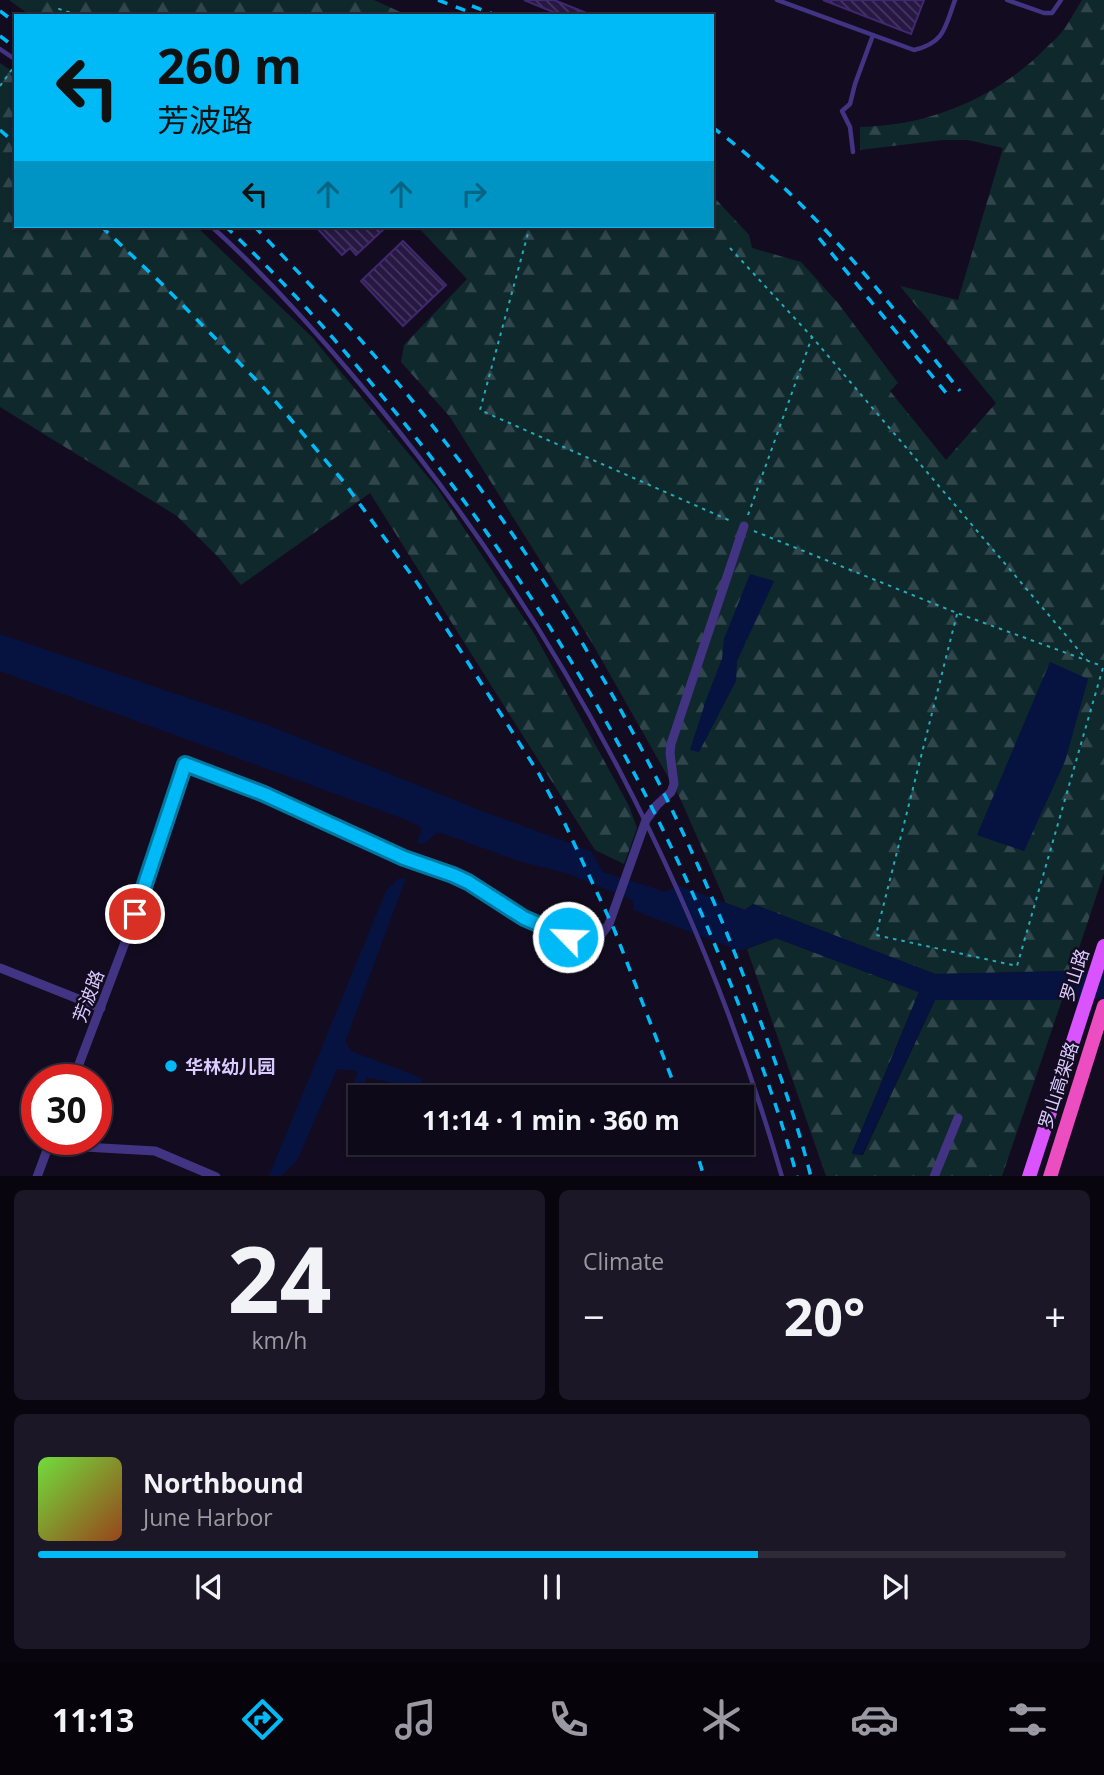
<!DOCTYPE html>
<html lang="en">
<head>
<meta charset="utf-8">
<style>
  :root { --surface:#0e0919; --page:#1c1726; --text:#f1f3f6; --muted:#9b9aa2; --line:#2e2a38; --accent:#00b9f7 }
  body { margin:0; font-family:"Open Sans","Noto Sans SC",sans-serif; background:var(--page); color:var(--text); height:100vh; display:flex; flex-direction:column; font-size:26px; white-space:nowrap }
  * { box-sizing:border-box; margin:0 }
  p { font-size:23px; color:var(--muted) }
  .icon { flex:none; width:38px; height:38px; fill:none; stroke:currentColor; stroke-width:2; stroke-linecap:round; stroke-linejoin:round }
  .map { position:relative; height:1176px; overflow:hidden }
  .sheet { display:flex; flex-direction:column; gap:14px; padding:14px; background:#08050e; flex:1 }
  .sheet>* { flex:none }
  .hud { position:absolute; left:14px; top:14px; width:700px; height:214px; border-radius:0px; box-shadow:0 2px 5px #0004,0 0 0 2px var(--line); background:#00b9f7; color:#111; overflow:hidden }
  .speed { position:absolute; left:21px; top:1064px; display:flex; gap:14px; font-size:35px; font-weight:700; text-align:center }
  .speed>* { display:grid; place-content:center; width:91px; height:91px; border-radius:50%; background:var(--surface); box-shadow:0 2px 5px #0004,0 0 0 2px var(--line); line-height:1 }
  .speed .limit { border:10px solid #d22; background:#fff; color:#111 }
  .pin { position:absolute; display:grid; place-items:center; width:60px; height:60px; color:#fff; margin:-30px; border:4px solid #fff; border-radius:50%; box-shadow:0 2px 7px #0007 }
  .me { position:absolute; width:77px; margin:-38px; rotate:294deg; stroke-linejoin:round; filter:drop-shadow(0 0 5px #0008) }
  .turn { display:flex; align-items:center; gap:24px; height:147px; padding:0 28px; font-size:32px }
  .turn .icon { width:91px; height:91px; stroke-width:2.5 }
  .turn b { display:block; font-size:49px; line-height:60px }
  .lanes { display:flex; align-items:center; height:66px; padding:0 28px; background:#0003; justify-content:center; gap:35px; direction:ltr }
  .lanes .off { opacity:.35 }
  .big { font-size:52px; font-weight:700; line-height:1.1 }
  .sheet .tile { flex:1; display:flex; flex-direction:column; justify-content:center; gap:10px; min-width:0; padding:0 24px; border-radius:10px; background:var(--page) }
  .sheet .dial { align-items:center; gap:0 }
  .dial b { font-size:91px; line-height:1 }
  .song { display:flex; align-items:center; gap:21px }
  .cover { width:84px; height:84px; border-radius:10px; background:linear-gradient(135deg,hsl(100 70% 55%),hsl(20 70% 35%)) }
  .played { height:7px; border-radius:4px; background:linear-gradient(90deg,var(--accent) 70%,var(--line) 70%) }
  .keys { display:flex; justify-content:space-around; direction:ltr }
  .heat { display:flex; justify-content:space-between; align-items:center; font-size:38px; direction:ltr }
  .sheet .tiles { flex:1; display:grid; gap:14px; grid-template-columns:1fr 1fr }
  .tile:last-child { grid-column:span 2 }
  .trip { position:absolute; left:348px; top:1085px; width:406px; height:70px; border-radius:0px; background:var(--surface); box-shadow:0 2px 5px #0004,0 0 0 2px var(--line); font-weight:700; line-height:70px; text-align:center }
  .tabs { display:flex; height:112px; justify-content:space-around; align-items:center; background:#06040a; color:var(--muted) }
  .tabs .icon { width:49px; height:49px }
  .tabs .on { color:var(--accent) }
  .tabs b { font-size:32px; color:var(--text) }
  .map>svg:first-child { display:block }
</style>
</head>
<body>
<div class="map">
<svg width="1104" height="1177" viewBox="0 0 1104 1177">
  <defs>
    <pattern id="forest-firs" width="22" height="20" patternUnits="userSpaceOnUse" patternTransform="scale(1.75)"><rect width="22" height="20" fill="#0e282c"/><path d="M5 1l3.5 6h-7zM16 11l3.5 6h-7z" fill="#30464c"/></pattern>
    <pattern id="building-back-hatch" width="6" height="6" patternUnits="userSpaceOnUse" patternTransform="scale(1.75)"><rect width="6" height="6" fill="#261743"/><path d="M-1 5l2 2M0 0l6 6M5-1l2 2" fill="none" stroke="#45385f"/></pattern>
  </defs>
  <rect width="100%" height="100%" fill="#130c21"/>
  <g fill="url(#forest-firs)">
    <path d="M9,0h365l35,16h-378z"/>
    <path d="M1082,0h22v873l-33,99 -136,2 -182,-70 -8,6 -19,-7 -46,-105 -89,-157 -141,-224 -49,-55 3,-17 63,-66 -50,-53h295v-31l37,40 3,13 49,14 37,41 60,80 -8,8 56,69 50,-57 -96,-117 58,14 45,-152 -35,-8h-26l-82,10v-23c70,-1 138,-30 187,-80 6,-6 13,-12 18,-19 6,-9 11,-19 17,-28z"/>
    <path d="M0,63l16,11v152h180l116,111 125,151 98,147 94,171 8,22 -13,36 -29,-14 -225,-357 -129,92 -22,-27 -42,-42 -177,-109z"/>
    <path d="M776,938l143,54 -67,161 11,2 72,-155h127l-60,176h-176l-79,-227z"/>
  </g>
  <g fill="#061240">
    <path d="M750,574l24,7 -37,80 -1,20 -37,71 -9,-2 16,-50 16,-41 2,-20z"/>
    <path d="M0,634l270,92 212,85 109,40 12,21 63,20 11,-7 68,25 8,-6 182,70 169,-4v28l-42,2h-127l-73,155 -10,-1 67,-162 -143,-54 -36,13 -107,-41 1,-6 -4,-5 -64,-26 -44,-11 -81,-29h-4l-13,11 -7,-1 5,-15 -10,-6 -412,-151z"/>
    <path d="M1050,662l38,17 -23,82 -41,90 -47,-16z"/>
    <path d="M406,878l-61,164 6,9 71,27 -5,19h-11l2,-10 -41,-10 -11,30 -9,-4 11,-32 -21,-2 -40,92 -16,15h-12l117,-285 12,-12z"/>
  </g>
  <g fill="url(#building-back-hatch)" stroke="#412771" stroke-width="2">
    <path d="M524,0h30l40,16h-31z"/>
    <path d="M823,0h101l-13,34z"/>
    <path d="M315,226h72l-31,29 -6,-7 -8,7z"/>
    <path d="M403,241l43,44 -43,41 -42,-45z"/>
  </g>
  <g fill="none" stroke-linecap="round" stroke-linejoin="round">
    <g stroke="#26abb9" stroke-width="2" stroke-dasharray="3.5 5" stroke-linecap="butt">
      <path d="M53,16l6,-7 22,7"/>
      <path d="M355,16l1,-1"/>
      <path d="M0,86l13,-18"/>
      <path d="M530,226l-50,184 253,112"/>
      <path d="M730,248l82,89 275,323"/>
      <path d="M748,515l64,-178"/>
      <path d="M754,531l203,82 145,53"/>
      <path d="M957,614l-81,321 141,31 87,-302"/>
    </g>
    <g stroke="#433483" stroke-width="4.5">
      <path d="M777,0l137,50c31,-7 31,-23 41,-50"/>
      <path d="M1007,0l37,13h8l9,-13"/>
      <path d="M0,49l16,11"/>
      <path d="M853,152l-3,-25 -8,-16 8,-7 5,-20 18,-49"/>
      <path d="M211,226c60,54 113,115 165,177 187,227 325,491 406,774"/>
    </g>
    <g stroke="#433483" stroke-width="9">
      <path d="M0,968l101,40"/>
      <path d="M73,1080l56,-148 56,-168 79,30 115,54 74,27 92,52 30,12 14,2 12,-6 8,-11 37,-104 11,-15 14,-13 3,-8 -4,-31 1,-9 73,-218"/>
      <path d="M49,1145l106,6 61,26"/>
      <path d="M37,1177l13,-35"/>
      <path d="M934,1177l24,-59"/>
    </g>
    <path stroke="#d953ff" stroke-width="14" d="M1029,1177l75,-231"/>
    <path stroke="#ec4dc1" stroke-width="14" d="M1050,1177l54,-171"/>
    <g stroke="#00b9f7" stroke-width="3.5" stroke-dasharray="10 9" stroke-linecap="butt">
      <path d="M438,0l42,16"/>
      <path d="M472,6l26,10"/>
      <path d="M0,11l16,12"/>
      <path d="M0,36l16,12"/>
      <path d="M712,127c98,72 172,170 248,264"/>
      <path d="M0,130l16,14"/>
      <path d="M101,226l62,59 102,104 78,92 75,103 121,190 26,50 49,105 65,168"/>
      <path d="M225,226c51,47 98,99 142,152 156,184 281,392 368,617 23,59 46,120 62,182"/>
      <path d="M254,226c56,58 111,116 161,178 145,178 259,382 338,597 21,57 43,116 58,176"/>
      <path d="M819,238l132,161"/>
      <path d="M694,1143l10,34"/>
    </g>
  </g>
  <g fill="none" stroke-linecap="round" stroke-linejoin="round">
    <defs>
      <path id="route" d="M135,914l50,-150 79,30 140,64 49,17 15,7 56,36 44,19"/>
    </defs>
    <use href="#route" stroke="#0078a1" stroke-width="18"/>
    <use href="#route" stroke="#00b9f7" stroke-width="12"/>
  </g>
  <circle fill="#00b9f7" stroke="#130c21" stroke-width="2.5" cx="171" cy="1066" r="7"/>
  <g text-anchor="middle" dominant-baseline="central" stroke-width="5" stroke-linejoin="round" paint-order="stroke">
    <g font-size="18" fill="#daccff" stroke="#130c21">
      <text transform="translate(1074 975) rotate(-72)">罗山路</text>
      <text transform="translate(88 996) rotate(-69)">芳波路</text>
      <text transform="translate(1058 1085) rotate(-72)">罗山高架路</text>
    </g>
    <g font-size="18" font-weight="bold" fill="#daccff" stroke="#130c21" text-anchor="start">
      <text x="185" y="1066">华林幼儿园</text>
    </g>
  </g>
</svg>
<div class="speed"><div class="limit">30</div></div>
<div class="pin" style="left:135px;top:914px;background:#d93025"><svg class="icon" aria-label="arrive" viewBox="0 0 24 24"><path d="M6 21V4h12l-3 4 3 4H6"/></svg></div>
<svg class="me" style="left:568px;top:937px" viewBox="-20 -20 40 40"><circle r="17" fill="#00b9f7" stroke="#fff" stroke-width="3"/><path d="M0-11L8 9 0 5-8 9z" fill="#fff"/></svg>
<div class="trip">11:14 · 1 min · 360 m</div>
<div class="hud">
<div class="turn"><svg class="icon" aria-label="left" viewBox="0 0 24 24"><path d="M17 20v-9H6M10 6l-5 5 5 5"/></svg><div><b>260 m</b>芳波路</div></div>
<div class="lanes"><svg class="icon" aria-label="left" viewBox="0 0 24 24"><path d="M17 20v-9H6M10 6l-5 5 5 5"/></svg><svg class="icon off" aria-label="ahead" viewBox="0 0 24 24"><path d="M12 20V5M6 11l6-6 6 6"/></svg><svg class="icon off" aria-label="ahead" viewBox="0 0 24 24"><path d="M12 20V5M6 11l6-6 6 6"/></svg><svg class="icon off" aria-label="right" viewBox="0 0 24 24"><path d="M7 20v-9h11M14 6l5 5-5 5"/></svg></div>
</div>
</div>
<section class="sheet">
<div class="tiles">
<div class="tile dial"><b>24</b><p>km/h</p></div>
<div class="tile"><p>Climate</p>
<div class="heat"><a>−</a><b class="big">20°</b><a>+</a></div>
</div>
<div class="tile">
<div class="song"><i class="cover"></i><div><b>Northbound</b><p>June Harbor</p></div></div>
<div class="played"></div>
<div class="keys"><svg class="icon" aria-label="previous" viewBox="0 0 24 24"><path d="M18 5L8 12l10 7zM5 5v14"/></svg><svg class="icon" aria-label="pause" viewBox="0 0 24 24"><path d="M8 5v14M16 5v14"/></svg><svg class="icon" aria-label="next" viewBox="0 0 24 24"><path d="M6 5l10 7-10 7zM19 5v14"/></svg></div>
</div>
</div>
</section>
<nav class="tabs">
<b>11:13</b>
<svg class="icon on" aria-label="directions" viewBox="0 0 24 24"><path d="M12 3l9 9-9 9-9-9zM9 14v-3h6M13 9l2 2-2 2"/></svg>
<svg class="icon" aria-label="music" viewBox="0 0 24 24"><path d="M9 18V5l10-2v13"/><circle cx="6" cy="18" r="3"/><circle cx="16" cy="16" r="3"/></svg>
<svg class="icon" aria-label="phone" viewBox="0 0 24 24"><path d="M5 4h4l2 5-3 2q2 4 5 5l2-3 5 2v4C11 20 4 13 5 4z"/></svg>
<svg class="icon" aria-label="climate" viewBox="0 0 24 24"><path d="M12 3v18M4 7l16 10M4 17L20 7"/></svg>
<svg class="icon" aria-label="car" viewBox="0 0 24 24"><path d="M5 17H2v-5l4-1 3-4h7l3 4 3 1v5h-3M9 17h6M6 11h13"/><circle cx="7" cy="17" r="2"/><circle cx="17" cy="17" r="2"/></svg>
<svg class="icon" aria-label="filters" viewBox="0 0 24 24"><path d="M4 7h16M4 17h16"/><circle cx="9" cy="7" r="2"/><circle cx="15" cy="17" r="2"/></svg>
</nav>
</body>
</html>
